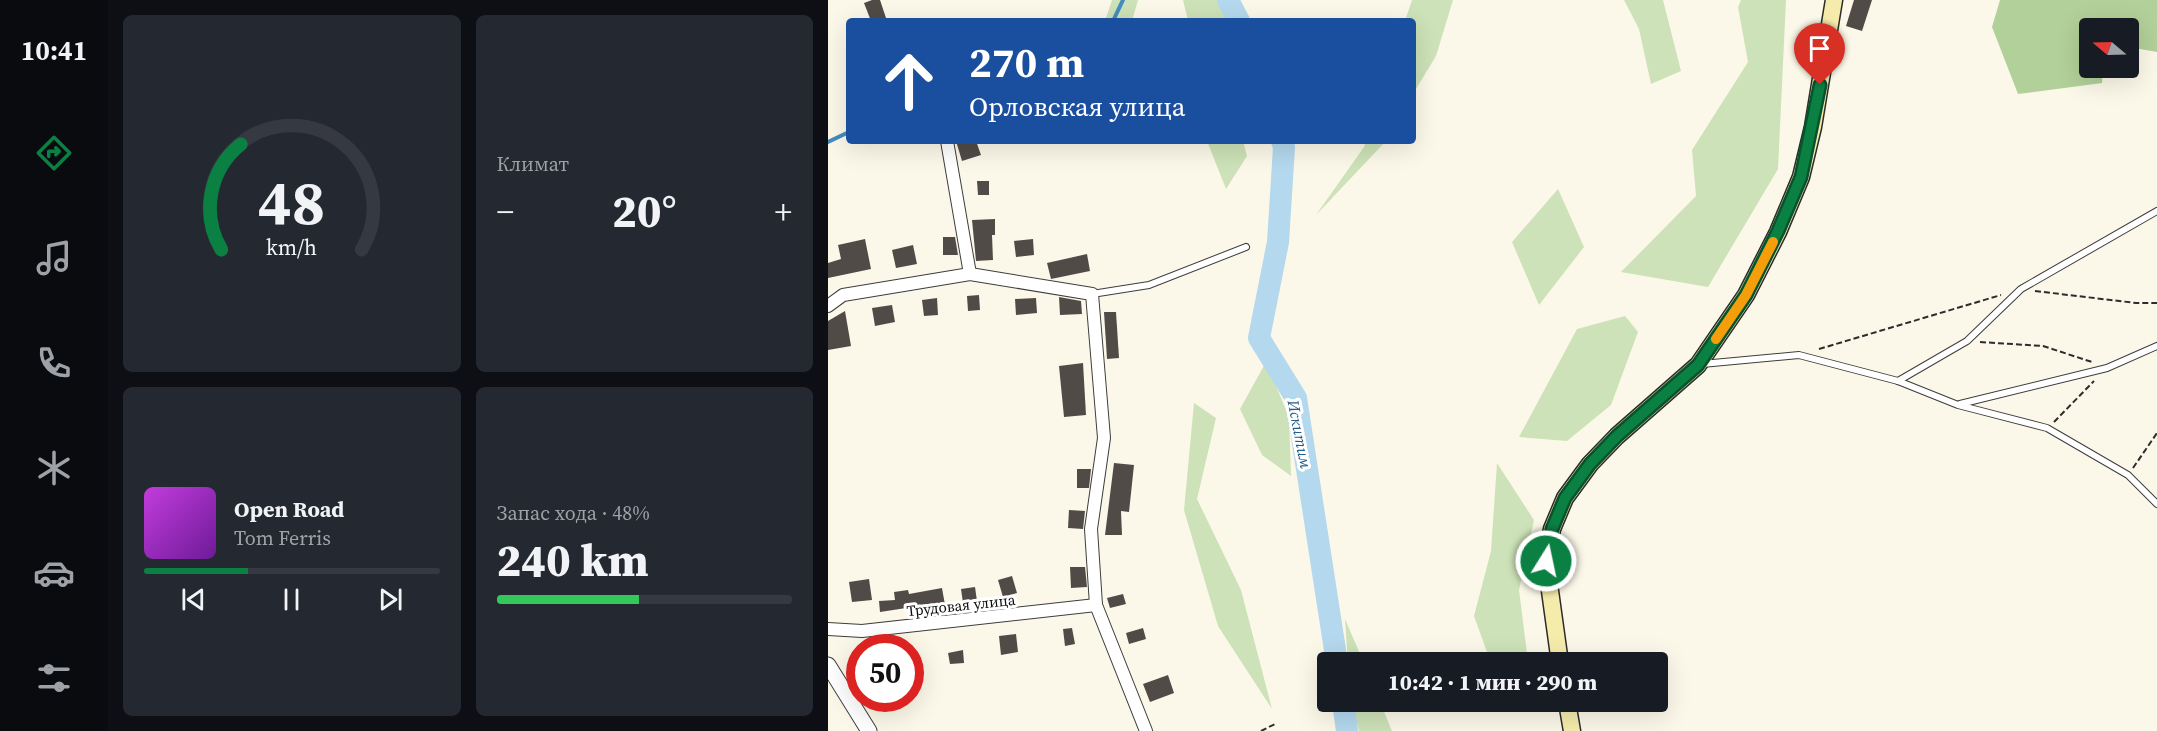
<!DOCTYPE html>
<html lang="ru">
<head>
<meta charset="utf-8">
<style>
  :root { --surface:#171b24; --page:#242831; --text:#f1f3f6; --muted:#9ea1a6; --line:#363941; --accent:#0b8043 }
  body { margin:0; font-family:"Source Serif 4",serif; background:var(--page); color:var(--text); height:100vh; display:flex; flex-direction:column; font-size:22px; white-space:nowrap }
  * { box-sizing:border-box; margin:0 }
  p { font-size:20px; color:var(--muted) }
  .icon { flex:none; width:33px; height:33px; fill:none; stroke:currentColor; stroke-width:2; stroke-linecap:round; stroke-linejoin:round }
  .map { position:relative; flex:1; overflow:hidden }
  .side { display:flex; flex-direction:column; gap:15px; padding:15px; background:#0d0f14; width:720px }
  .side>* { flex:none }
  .banner { position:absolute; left:18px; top:18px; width:570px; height:126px; border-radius:6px; box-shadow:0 6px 24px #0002; background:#1a4fa0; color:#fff; overflow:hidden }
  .needle { width:39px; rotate:289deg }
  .buttons { position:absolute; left:1251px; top:18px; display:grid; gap:12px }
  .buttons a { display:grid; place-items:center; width:60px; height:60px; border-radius:6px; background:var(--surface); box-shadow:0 6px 24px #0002; font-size:30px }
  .speed { position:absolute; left:18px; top:634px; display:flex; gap:12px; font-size:30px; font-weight:700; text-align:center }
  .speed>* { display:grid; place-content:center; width:78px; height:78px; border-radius:50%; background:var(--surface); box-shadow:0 6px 24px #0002; line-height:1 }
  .speed .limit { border:9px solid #d22; background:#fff; color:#111 }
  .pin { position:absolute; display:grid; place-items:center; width:51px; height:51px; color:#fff; margin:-62px -26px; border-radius:50% 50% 50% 0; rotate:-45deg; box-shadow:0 0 6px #0007 }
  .pin .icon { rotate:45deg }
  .me { position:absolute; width:66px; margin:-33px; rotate:10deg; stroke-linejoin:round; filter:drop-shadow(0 0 4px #0008) }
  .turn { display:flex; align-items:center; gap:21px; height:126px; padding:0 24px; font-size:27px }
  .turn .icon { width:78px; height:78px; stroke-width:2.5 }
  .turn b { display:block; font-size:42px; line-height:51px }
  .big { font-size:45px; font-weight:800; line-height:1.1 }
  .side .tile { flex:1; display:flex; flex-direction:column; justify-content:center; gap:9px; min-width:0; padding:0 21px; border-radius:9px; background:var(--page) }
  .side .dial { align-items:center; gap:0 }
  .dial svg { height:156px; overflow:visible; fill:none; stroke:var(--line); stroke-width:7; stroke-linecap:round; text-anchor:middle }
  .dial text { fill:var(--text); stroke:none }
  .song { display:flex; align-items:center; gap:18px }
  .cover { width:72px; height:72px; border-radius:9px; background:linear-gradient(135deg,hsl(290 70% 55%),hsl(280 70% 35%)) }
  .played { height:6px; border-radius:3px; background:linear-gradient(90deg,var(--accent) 35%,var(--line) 35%) }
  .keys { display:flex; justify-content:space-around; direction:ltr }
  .heat { display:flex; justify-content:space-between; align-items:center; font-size:33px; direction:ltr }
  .charge { height:9px; border-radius:4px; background:linear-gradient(90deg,#34c759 48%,var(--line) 0) }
  .side .tiles { flex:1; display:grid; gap:15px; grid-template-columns:repeat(2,1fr) }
  .trip { position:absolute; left:489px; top:652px; width:351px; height:60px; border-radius:6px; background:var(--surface); box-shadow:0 6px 24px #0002; font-weight:800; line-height:60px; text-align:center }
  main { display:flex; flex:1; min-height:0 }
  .tab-bar { display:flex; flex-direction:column; width:108px; justify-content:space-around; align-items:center; background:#090b0e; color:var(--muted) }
  .tab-bar .icon { width:42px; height:42px }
  .tab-bar .selected { color:var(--accent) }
  .tab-bar b { font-size:27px; color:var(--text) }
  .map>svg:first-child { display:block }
</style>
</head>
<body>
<main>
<nav class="tab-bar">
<b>10:41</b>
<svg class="icon selected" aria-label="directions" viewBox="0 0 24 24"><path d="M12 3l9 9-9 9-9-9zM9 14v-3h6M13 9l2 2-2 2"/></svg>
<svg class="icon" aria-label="music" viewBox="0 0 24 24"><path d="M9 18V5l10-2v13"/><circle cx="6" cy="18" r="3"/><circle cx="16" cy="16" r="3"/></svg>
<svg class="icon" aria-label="phone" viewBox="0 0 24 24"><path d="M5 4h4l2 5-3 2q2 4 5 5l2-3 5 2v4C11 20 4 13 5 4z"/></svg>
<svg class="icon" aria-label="climate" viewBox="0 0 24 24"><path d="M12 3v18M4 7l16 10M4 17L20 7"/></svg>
<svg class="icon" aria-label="car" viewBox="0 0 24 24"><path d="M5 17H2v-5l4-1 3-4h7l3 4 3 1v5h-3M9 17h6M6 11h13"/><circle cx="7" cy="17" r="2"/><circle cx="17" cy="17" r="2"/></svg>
<svg class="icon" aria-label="filters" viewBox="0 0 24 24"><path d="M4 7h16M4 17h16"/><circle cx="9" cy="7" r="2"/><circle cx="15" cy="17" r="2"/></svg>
</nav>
<section class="side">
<div class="tiles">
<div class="tile dial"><svg viewBox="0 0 100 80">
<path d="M14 69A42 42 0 1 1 86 69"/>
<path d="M14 69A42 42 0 0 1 24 15" stroke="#0b8043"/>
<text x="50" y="56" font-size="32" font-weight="700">48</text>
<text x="50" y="72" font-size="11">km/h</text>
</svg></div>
<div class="tile"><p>Климат</p>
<div class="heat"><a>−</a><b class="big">20°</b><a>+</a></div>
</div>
<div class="tile">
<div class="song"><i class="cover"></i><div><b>Open Road</b><p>Tom Ferris</p></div></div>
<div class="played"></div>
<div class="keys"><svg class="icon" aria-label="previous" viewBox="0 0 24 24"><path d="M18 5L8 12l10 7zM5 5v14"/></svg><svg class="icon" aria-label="pause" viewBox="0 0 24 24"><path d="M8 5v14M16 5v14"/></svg><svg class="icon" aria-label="next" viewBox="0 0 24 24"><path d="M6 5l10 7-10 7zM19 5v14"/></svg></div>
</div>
<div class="tile"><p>Запас хода · 48%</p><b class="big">240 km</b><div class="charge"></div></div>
</div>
</section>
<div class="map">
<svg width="1329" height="731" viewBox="0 0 1329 731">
  <rect width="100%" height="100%" fill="#fcf8e9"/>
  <g fill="#cde2b8">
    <path d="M284,0h26l-6,21h-27z"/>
    <path d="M355,0h37l13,21h-45z"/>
    <path d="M584,0h41l-17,56 -23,38v-73h-8z"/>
    <path d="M796,0h39l18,71 -30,13 -12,-55z"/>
    <path d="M913,0h45l-8,169 -70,118 -87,-15 75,-76 -4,-46 56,-88 -10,-55z"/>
    <path d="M379,141h36l4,15 -21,33z"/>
    <path d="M538,141h20l-70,74 48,-68z"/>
    <path d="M730,189l26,58 -45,58 -27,-63z"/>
    <path d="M797,316l13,16 -27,73 -44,36 -48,-4 58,-108z"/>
    <path d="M438,362l23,55 2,59 -29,-21 -22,-46z"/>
    <path d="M366,403l22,15 -19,81 44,91 31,119 -54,-83 -34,-116z"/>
    <path d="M669,463l37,57 -15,70 9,71 -37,2 -17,-47 17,-65z"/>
    <path d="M517,619l19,44h-16z"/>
    <path d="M523,702h29l12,29h-33z"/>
  </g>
  <path fill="#b2d099" d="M1172,0h157v52l-28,-5 -1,-19h-38v40h13l-1,15 -84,11 -26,-67z"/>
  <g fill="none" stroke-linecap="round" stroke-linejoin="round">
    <g stroke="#448cbb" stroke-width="4">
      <path d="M285,21l10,-21"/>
      <path d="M0,142l21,-10"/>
    </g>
    <g stroke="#b4d8ed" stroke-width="22">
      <path d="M400,0l11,21"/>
      <path d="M454,141l2,6 -6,95 -19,96 37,60 41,265"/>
      <path d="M515,702l4,29"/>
    </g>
  </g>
  <g fill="#514b48">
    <path d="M44,0h8l7,21h-16l-7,-18z"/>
    <path d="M1026,0h18l-10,31 -16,-5z"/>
    <path d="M128,141h20l5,14 -19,6z"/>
    <path d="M149,181h12v14h-11z"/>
    <path d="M167,219v16h-3l1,25 -17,1 -4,-41z"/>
    <path d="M115,237h12l3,18h-15z"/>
    <path d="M37,239l6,30 -43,9v-15l13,-4 -3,-14z"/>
    <path d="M205,239l1,16 -18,2 -2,-16z"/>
    <path d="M85,245l4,19 -21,4 -4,-18z"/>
    <path d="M259,254l3,17 -39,8 -4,-16z"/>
    <path d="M151,295l1,15 -12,1 -1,-15z"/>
    <path d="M231,297l22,4 1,13 -22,1z"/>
    <path d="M109,298l1,17 -14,1 -2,-16z"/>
    <path d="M208,298l1,15 -21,2 -1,-16z"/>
    <path d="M64,305l3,17 -20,4 -3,-18z"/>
    <path d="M17,311l6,35 -23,4v-29z"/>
    <path d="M276,312h12l3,46 -12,1z"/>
    <path d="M255,363l3,52 -22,2 -5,-51z"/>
    <path d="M286,463l20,2 -5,47 -8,-1 1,24h-17z"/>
    <path d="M249,469h14l-2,19h-12z"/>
    <path d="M241,510l16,1 -2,18 -15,-1z"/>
    <path d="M242,567h15l2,20 -16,1z"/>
    <path d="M184,576l5,17 -14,4 -5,-17z"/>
    <path d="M41,579l3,21 -20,2 -3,-20z"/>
    <path d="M147,587l2,14 -14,2 -2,-14z"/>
    <path d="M114,588l3,17 -19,4v-4l-46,7 -1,-11 16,-1 -1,-8 14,-2 1,4z"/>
    <path d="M295,594l3,10 -16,4 -3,-10z"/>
    <path d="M244,628l3,16 -10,2 -2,-17z"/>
    <path d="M315,628l3,11 -17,5 -3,-11z"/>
    <path d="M188,634l2,18 -17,3 -2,-19z"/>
    <path d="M135,650l1,13 -14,1 -2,-11z"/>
    <path d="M340,675l6,18 -24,9 -7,-18z"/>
  </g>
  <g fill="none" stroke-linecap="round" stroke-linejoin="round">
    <defs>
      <g id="service">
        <path d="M264,294l57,-9 97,-38"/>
        <path d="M874,364l97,-9 99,26 60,24 89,23 81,47 29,29"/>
        <path d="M1070,381l69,-40 54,-52 136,-78"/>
        <path d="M1132,404l147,-36 50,-22"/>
      </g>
      <g id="minor">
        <path d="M119,141l23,133"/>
        <path d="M0,306l15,-11 127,-21 122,20 12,144 -13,91 5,76 50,126"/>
        <path d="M0,629l34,2 234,-26"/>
      </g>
      <path id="tertiary" d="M0,665l41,66"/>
      <g id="secondary">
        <path d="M732,663l-14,-101 6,-33 13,-31 25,-34 27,-28 81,-71 48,-70 32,-63 23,-55 12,-50 21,-127"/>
        <path d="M739,702l5,29"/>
      </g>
    </defs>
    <use href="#service" stroke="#3d3d3d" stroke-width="8"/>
    <use href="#minor" stroke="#3d3d3d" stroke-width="14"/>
    <use href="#tertiary" stroke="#3d3d3d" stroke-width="17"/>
    <use href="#secondary" stroke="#2c2c2c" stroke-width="19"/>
    <g stroke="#2c2c2c" stroke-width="2" stroke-dasharray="6 3" stroke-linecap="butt">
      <path d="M1207,291l101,12h21"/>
      <path d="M1152,342l63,4 49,16"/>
      <path d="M991,349l182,-54"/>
      <path d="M1226,422l40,-41"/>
      <path d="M1305,468l24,-35"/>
      <path d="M433,731l16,-8"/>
    </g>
    <use href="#service" stroke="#fff" stroke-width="6"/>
    <use href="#minor" stroke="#fff" stroke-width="12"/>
    <use href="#tertiary" stroke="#fff" stroke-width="15"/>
    <use href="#secondary" stroke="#f5ecac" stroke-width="16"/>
  </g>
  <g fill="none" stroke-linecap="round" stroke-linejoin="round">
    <defs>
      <path id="route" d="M718,561l6,-32 13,-31 25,-34 27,-28 81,-71 48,-70 32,-64 23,-54 19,-92"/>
    </defs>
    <use href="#route" stroke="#07532c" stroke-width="15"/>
    <use href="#route" stroke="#0b8043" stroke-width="10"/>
    <path stroke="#f59e0b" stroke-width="10" d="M888,339l30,-44 27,-53"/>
  </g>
  <g text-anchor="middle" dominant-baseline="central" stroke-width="6" stroke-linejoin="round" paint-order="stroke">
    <g font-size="15" fill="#0a0a0a" stroke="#fff">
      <text transform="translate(133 605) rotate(-6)">Трудовая улица</text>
    </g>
    <g font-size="16" font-style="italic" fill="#245e8a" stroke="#fff">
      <text transform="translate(472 434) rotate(79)">Искитим</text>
    </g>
  </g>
</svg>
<div class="buttons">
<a><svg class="needle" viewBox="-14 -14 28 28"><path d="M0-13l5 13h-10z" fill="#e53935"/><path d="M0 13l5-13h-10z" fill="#9ea1a6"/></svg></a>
</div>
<div class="speed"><div class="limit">50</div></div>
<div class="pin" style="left:992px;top:85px;background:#d93025"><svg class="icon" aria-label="arrive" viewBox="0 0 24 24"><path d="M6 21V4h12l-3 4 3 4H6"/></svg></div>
<svg class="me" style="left:718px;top:561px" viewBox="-20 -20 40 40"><circle r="17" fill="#0b8043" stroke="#fff" stroke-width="3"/><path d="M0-11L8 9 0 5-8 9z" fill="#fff"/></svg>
<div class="trip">10:42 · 1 мин · 290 m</div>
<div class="banner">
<div class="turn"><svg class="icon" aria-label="ahead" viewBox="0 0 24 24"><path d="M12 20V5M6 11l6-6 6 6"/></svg><div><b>270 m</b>Орловская улица</div></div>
</div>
</div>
</main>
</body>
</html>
